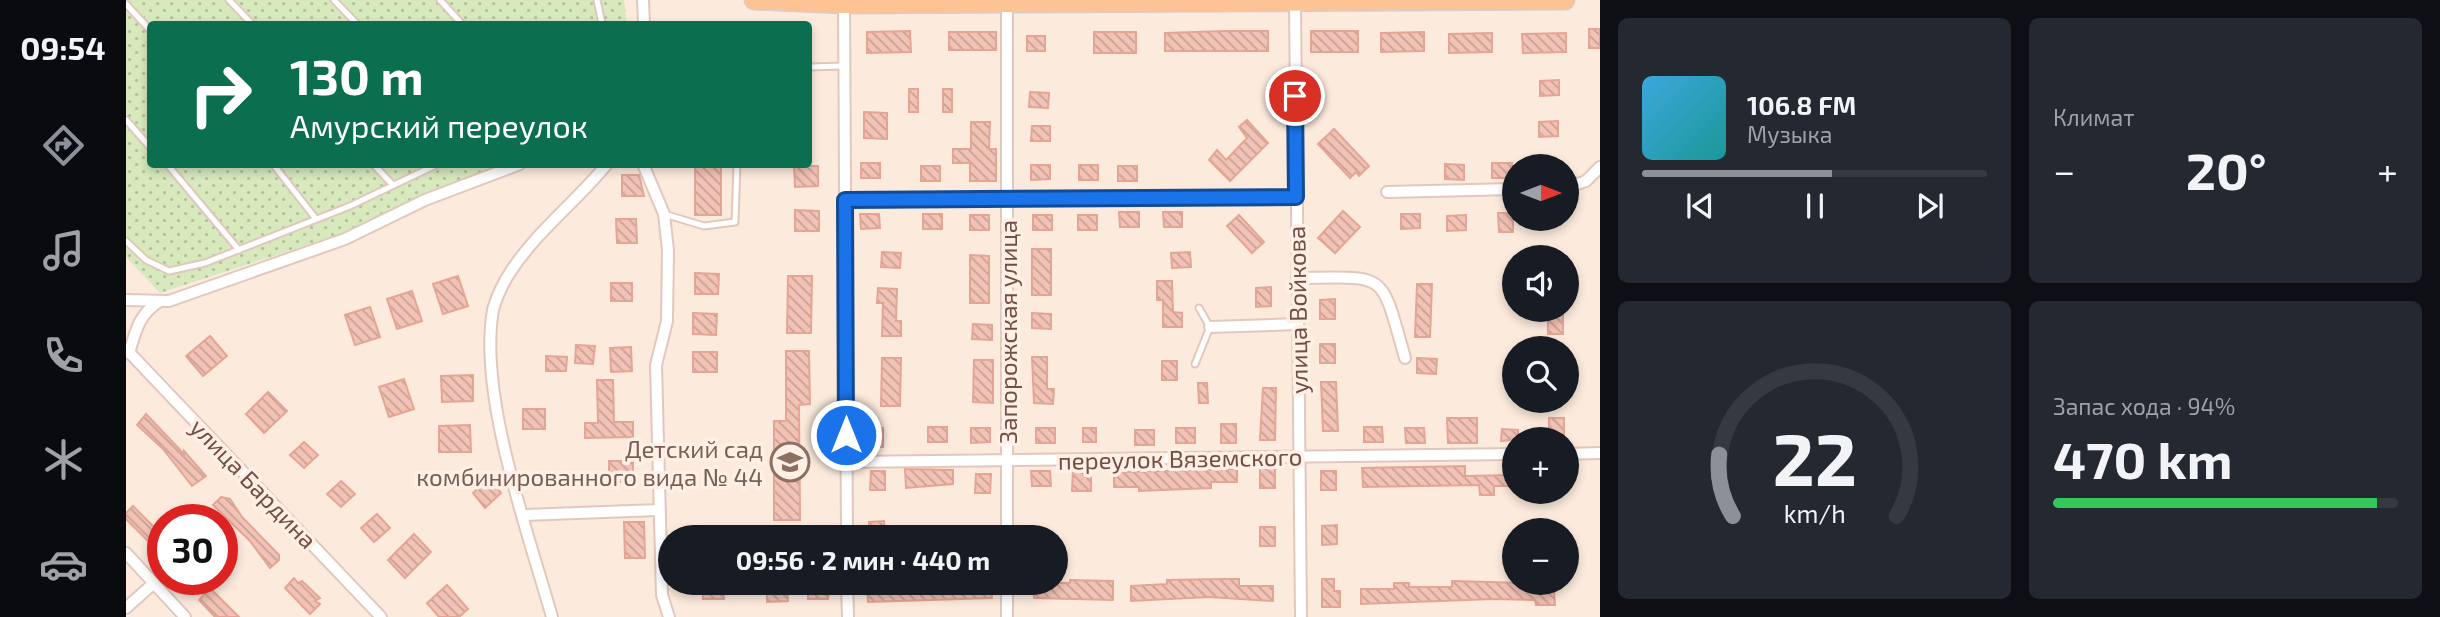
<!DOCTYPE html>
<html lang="ru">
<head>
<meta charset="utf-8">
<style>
  :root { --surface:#171b24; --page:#242831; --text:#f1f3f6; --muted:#9ea1a6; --line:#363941; --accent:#8c9099 }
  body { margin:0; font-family:"Exo 2",sans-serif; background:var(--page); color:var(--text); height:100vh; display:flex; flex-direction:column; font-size:26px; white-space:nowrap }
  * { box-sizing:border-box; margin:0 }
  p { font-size:23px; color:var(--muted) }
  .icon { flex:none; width:38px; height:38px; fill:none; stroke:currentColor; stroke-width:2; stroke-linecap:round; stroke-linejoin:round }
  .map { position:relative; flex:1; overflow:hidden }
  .drawer { display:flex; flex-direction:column; gap:18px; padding:18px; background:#0d0f14; width:840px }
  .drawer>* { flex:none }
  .banner { position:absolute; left:21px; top:21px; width:665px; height:147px; border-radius:7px; box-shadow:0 4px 10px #0003; background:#0b6e4f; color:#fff; overflow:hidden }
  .needle { width:46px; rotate:90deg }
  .buttons { position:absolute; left:1376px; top:154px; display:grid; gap:14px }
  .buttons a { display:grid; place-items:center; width:77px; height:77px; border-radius:50%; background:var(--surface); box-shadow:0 4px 10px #0003; font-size:35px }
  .speed { position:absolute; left:21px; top:504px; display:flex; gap:14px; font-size:35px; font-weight:700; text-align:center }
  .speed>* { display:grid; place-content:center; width:91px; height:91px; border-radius:50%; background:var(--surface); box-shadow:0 4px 10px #0003; line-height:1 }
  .speed .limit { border:10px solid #d22; background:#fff; color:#111 }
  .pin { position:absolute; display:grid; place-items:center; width:60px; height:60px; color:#fff; margin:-30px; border:4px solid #fff; border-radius:50%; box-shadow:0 2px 7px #0007 }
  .me { position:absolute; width:77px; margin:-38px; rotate:0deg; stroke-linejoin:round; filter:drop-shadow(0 0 5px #0008) }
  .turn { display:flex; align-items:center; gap:24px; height:147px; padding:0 28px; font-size:32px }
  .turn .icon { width:91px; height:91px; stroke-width:2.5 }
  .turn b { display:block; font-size:49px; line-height:60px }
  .big { font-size:52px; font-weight:700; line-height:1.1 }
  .drawer .card { flex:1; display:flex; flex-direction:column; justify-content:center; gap:10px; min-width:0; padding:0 24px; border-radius:10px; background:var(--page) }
  .drawer .dial { align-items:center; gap:0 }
  .dial svg { height:182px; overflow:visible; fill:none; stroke:var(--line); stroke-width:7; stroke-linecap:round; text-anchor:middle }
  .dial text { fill:var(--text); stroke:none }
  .song { display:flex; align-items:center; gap:21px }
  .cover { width:84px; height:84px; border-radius:10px; background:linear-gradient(135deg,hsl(200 70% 55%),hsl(180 70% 35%)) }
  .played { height:7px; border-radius:4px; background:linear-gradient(90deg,var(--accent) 55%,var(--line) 55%) }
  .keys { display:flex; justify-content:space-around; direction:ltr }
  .heat { display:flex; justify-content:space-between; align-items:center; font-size:38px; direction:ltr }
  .charge { height:10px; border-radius:5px; background:linear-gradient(90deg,#34c759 94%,var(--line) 0) }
  .drawer .tiles { flex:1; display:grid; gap:18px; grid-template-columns:repeat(2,1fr) }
  .trip { position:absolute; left:532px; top:525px; width:410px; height:70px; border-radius:35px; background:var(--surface); box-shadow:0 4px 10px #0003; font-weight:700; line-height:70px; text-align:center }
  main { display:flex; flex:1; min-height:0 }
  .tab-bar { display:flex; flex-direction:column; width:126px; justify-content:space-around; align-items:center; background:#090b0e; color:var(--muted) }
  .tab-bar .icon { width:49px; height:49px }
  .tab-bar .selected { color:var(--accent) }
  .tab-bar b { font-size:32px; color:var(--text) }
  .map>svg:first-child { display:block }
</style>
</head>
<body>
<main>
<nav class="tab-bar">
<b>09:54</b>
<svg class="icon selected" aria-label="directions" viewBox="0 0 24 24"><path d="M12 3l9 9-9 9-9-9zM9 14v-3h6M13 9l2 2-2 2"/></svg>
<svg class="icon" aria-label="music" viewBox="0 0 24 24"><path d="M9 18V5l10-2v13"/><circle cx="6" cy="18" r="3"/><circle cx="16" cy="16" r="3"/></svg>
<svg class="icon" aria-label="phone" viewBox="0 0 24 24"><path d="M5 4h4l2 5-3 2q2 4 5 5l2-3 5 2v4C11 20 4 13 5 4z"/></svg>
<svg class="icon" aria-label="climate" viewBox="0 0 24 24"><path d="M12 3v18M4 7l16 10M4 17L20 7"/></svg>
<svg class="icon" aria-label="car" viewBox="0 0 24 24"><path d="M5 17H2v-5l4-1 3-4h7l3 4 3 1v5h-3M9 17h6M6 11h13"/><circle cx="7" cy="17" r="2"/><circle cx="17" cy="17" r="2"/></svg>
</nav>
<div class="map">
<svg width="1474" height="617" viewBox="0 0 1474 617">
  <defs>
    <pattern id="garden-dots" width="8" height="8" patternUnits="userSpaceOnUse" patternTransform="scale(1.75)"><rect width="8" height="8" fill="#d7e9bd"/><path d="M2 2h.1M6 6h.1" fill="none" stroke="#b3bf9b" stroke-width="1.8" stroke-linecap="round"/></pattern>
    <pattern id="building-back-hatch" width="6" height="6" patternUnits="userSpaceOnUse" patternTransform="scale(1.75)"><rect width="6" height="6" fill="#f2c2b5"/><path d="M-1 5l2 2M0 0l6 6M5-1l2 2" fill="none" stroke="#c8a095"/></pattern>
  </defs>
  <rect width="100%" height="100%" fill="#fcebdd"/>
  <path fill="url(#garden-dots)" d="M0,0h498l3,24h-477v140l350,1 -156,68 -184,60 -34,-36z"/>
  <g fill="url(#building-back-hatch)" stroke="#e5a595" stroke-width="2">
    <rect x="1463" y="29" width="11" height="19"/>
    <path d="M784,31l1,21 -44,1v-21z"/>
    <path d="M1100,31h42v20h-103v-18z"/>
    <rect x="1185" y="31" width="47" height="21"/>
    <rect x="823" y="32" width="47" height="18"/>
    <rect x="968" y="32" width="42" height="21"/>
    <path d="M1298,32v19l-43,1v-19z"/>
    <path d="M1366,33v19l-43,1v-19z"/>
    <path d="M1440,33v19l-43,1 -1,-19z"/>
    <rect x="901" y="36" width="18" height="15"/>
    <path d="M1433,80v15l-19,1v-15z"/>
    <rect x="783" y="89" width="9" height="23"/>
    <rect x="817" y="89" width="9" height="23"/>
    <path d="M904,92l19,1 -1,15 -19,-1z"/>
    <path d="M738,112l23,1v26l-23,-1z"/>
    <path d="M1121,120l21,23 -38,38 -21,-21 8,-10 9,10 21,-22 -8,-11z"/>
    <path d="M1432,121v15l-19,1v-15z"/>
    <path d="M845,122h19l-1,27h7v32h-26v-18h-17v-14h18z"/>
    <path d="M906,126h18v15h-19z"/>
    <path d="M1208,129l35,37 -10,10 -3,-4 -6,6 -32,-34z"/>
    <rect x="735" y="163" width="19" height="15"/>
    <rect x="1366" y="163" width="20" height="15"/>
    <rect x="569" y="164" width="26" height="51"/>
    <path d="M1319,164l19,1v15l-19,-1z"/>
    <path d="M905,165h19v14l-19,1z"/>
    <rect x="953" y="165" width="19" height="15"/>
    <path d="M668,166h24v20l-23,1z"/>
    <rect x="795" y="166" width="19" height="15"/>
    <rect x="992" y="166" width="19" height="15"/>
    <path d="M496,175h17l5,21h-22z"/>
    <path d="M669,210l24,1v20h-24z"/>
    <path d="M1217,211l17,16 -25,26 -17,-15z"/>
    <path d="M993,212h20v15h-19z"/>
    <path d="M1037,212h19v15h-18z"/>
    <path d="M1372,213h15v19h-14z"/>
    <path d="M734,214h19l1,14 -19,1z"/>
    <rect x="797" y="214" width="19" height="15"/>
    <path d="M1275,214h19v14l-19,1z"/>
    <rect x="844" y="215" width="19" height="15"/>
    <rect x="907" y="215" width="19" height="15"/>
    <rect x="952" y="215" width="19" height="15"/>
    <path d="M1113,215l25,27 -12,11 -25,-27z"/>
    <path d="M1340,215v15l-19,1v-15z"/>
    <path d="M490,219h20l1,24h-20z"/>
    <rect x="906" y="249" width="19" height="46"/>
    <path d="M756,252l19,1 -1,15 -19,-1z"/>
    <path d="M1064,252l1,15 -19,1 -1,-15z"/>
    <path d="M844,255l19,1v47h-19z"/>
    <path d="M569,273l24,1 -1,20h-23z"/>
    <path d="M332,276l10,30 -25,8 -10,-30z"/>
    <path d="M662,276h24l-1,57h-24z"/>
    <path d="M1031,281h15l1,31 9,1v14h-19v-27h-6z"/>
    <rect x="485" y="283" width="21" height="18"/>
    <path d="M1291,284h15l-2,53h-15z"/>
    <path d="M1145,287v19l-15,1v-19z"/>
    <path d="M752,288l19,1 -1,32h5v15h-19l1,-33h-6z"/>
    <path d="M286,291l10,30 -25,8 -10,-30z"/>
    <path d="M1209,299v20h-15v-19z"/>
    <path d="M244,307l10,30 -25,8 -10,-30z"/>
    <path d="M567,313l24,1 -1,21 -23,-1z"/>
    <path d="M906,313l19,1v15l-19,-1z"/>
    <rect x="1422" y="315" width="15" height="19"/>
    <path d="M847,324l19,1v15l-20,-1z"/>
    <path d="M84,336l17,20 -24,20 -17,-20z"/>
    <rect x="1194" y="344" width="15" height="19"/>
    <path d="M450,345l19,1 -2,18 -18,-1z"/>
    <path d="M505,347l1,24 -21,1 -1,-24z"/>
    <path d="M660,351h23l1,53 -11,1 1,115h-26v-99h12z"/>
    <rect x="567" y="352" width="24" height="20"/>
    <path d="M420,356l21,1 -1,14h-20z"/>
    <path d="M906,357h15v32h7l-1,15 -19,-1z"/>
    <path d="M756,358h19l-1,48h-19z"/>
    <path d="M1291,358l20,1 -1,15 -19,-1z"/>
    <path d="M848,360h19v43l-20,-1z"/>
    <rect x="1036" y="361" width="15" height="19"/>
    <path d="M347,375v26l-31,1 -1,-26z"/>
    <path d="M278,379l10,30 -25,8 -10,-30z"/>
    <path d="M471,380h16l1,42h19v15l-48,1v-15h13z"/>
    <path d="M1195,382h15l2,49h-15z"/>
    <path d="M1072,383h9l1,20h-9z"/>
    <path d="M1137,388h13l-1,52h-15z"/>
    <path d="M142,392l19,19 -23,22 -18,-19z"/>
    <rect x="397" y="409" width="22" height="20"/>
    <path d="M20,414l38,40v-3l22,25 -14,10 -29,-37 -26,-24z"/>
    <path d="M1321,418h30v25h-29z"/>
    <rect x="1423" y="418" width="15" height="19"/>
    <rect x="1095" y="424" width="15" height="19"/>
    <path d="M344,425l1,27h-32v-26z"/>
    <rect x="802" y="427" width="19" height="15"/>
    <path d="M1238,427h18l1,15h-19z"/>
    <path d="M743,428h14v19h-15z"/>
    <path d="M845,428h19v14l-19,1z"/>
    <rect x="910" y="428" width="19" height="15"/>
    <rect x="957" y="428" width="13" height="14"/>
    <rect x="1050" y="428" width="19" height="15"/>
    <path d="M1279,428h19l1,15h-19z"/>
    <path d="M1376,429l16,1v9l-17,2z"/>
    <rect x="1009" y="430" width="19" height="15"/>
    <path d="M178,442l14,13 -14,13 -14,-13z"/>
    <rect x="483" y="461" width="24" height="21"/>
    <path d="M1339,466v10l49,-1v11h-20v9h-14l-1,-10 -116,2 -1,-19z"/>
    <path d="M779,469l48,1v14l-47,4z"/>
    <path d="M947,469h18v22h-19z"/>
    <path d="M988,469h9v3l114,-3v13h-26v6l-72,3v-4h-25z"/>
    <rect x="1134" y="469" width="15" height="19"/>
    <path d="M745,471h14v19h-15z"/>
    <path d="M905,471h19l1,15h-19z"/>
    <rect x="1195" y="471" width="15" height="19"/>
    <path d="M850,474h15l-1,19h-15z"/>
    <path d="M363,478l12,15 -16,15 -12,-15z"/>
    <path d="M215,481l14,13 -14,13 -14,-13z"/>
    <path d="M95,497l9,2 12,18 37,38v5l-9,8 -20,-27 -37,-36z"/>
    <path d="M7,506l25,25 -10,10 -22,-22v-6z"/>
    <path d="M251,514l13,14 -16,14 -13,-14z"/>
    <path d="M758,521l1,16h-15l-1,-15z"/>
    <path d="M498,522h20l1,36h-20z"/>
    <path d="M1211,525v19l-15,1v-19z"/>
    <rect x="846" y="527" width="19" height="10"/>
    <rect x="1134" y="527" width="15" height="19"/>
    <path d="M288,534l17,18 -26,26 -17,-18z"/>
    <path d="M168,578l4,5 4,-2 18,17 -5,3 5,3 -10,10 -25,-26z"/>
    <path d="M1098,579h15v7h34v15l-64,-4 -78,4v-15l36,-2v-4z"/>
    <path d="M1196,579h12v12h6v16h-18z"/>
    <path d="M944,580l43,1v19l-79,-2v-15h36z"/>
    <path d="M1326,581l73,2v7h29l1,15h-19l-1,-5 -42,-1 -132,5v-15h33v-6h15v4h43z"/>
    <path d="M577,583h20l1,16h-21z"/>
    <path d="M623,583h38l1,18 -21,1v-8h-19z"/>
    <path d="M682,583h21l-1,16h-20z"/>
    <path d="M741,583h124l1,15 -124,4z"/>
    <path d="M321,585l21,24 -9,8h-20l-12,-14z"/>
    <path d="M84,588l29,29h-24l-16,-17z"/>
  </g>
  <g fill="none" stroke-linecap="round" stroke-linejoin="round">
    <defs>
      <g id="lane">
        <path d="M103,0l23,24"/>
        <path d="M208,0l23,24"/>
        <path d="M314,0l22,24"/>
        <path d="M471,0l5,24"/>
        <path d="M0,4l24,26"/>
        <path d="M682,67l36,-1"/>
        <path d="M0,120l24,27"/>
        <path d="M41,164l72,86"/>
        <path d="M147,164l43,55"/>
        <path d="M247,164l20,21"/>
        <path d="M538,214l40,12 31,-4 2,-58"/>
        <path d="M0,241l20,19 23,11 36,-8 145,-57 88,-42"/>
        <path d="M1069,364l15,-37 -11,-19"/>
      </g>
      <g id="street">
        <path d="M517,0l1,24"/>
        <path d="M718,1l3,536"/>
        <path d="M1169,3l6,614"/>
        <path d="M517,164l21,50 4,36 -1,71 -11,44 6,230 7,22"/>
        <path d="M1440,188l20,-7 14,-14"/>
        <path d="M1261,192l127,-3"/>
        <path d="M719,200l451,-3"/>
        <path d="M1171,278c92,-1 83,-8 108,80"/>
        <path d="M0,300l43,1 176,-62 80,-39 95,-36"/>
        <path d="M1084,327l88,-3"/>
        <path d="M0,349l255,268"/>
        <path d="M3,353c7,-23 10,-39 31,-52"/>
        <path d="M1440,454l34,-1"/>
        <path d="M721,462l667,-8"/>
        <path d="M398,515l134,-5"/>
        <path d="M881,537v-537"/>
        <path d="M0,553l59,64"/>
        <path d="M721,583l1,34"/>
        <path d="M881,583v34"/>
        <path d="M0,608l28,-25"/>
        <path d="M426,617c-24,-85 -74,-222 -59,-307 3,-12 11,-29 18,-39 26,-40 66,-70 96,-107"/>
      </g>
      <path id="primary" d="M628,0l90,4 721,-4"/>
    </defs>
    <use href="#lane" stroke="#e2c7bd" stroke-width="9"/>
    <use href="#street" stroke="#e2c7bd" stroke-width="14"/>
    <use href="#primary" stroke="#d8cdcb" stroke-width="21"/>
    <use href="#lane" stroke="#fff" stroke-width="5"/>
    <use href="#street" stroke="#fff" stroke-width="10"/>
    <use href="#primary" stroke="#fdc394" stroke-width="18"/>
  </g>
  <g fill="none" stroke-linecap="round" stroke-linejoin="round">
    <defs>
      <path id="route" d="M720,435l-1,-235 451,-3 -1,-101"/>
    </defs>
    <use href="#route" stroke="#114b97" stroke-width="18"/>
    <use href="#route" stroke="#1a73e8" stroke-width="12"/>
  </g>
  <defs>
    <symbol id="school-ring" viewBox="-11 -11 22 22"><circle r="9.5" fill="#ffefe4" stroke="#8d6e63" stroke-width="1.5"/><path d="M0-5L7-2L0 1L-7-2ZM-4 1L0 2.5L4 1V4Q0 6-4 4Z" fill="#8d6e63"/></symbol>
  </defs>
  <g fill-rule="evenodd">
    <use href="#school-ring" x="642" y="440" width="44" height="44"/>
  </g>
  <g text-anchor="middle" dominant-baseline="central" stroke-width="7" stroke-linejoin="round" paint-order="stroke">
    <g font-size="24" fill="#724e46" stroke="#ffefe4">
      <text transform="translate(1171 310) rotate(-91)">улица Войкова</text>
      <text transform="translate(881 332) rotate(-90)">Запорожская улица</text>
      <text transform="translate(1054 458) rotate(-1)">переулок Вяземского</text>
      <text transform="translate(128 483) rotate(46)">улица Бардина</text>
    </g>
    <g font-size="24" fill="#785e54" stroke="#ffefe4" text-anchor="end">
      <text x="637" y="448">Детский сад<tspan x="637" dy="28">комбинированного вида № 44</tspan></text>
    </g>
  </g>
</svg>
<div class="buttons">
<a><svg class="needle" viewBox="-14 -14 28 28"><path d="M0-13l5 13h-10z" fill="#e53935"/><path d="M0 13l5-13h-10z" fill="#9ea1a6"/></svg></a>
<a><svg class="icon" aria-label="sound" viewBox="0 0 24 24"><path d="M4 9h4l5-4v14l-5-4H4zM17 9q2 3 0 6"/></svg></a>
<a><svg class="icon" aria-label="search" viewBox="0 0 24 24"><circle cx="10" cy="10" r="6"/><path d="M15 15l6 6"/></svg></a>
<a>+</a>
<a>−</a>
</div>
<div class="speed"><div class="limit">30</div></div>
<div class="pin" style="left:1169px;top:96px;background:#d93025"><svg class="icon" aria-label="arrive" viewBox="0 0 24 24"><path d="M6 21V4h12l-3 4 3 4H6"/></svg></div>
<svg class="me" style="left:720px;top:435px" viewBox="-20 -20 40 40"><circle r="17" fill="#1a73e8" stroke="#fff" stroke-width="3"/><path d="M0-11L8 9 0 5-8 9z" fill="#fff"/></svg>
<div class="trip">09:56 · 2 мин · 440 m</div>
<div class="banner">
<div class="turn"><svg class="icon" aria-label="right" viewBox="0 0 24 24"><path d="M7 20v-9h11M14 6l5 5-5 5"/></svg><div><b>130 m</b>Амурский переулок</div></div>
</div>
</div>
<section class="drawer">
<div class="tiles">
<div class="card">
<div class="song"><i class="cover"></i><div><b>106.8 FM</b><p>Музыка</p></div></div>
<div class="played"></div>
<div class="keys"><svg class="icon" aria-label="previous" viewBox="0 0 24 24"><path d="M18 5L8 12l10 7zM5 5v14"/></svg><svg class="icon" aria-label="pause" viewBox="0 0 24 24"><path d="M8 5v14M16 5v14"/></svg><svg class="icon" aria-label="next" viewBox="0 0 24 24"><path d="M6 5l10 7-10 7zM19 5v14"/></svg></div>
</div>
<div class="card"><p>Климат</p>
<div class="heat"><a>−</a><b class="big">20°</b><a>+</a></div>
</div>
<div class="card dial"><svg viewBox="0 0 100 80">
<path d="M14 69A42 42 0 1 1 86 69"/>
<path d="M14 69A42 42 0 0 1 8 42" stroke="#8c9099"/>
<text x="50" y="56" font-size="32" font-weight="700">22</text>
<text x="50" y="72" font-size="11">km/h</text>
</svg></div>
<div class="card"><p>Запас хода · 94%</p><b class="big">470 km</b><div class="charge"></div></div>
</div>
</section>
</main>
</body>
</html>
